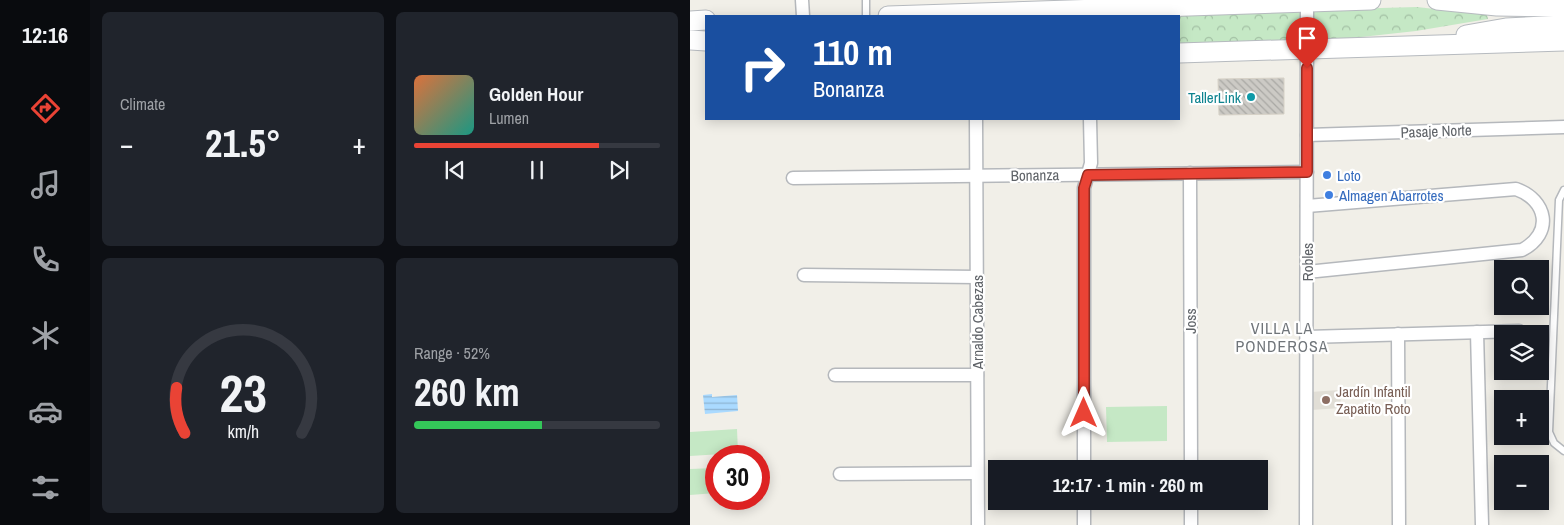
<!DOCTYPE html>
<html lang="en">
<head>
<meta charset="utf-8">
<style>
  :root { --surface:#171b24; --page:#20242c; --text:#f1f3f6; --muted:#9ea1a6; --line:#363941; --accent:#ea4335 }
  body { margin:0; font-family:"Archivo Narrow",sans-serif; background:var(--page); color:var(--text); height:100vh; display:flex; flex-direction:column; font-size:19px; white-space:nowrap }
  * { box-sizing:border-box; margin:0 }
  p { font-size:16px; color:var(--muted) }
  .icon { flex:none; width:28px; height:28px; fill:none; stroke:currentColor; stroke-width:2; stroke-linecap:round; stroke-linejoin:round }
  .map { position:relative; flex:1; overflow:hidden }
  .details { display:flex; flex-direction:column; gap:12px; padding:12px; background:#0d0f14; width:600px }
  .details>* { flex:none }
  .hud { position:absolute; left:15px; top:15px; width:475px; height:105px; border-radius:0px; box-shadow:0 2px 12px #0003; background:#1a4fa0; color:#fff; overflow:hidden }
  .buttons { position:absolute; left:804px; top:260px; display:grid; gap:10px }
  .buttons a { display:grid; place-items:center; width:55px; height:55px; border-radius:0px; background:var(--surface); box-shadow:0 2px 12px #0003; font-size:25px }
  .speed { position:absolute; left:15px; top:445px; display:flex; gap:10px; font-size:25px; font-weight:700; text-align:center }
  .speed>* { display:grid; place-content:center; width:65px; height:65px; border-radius:50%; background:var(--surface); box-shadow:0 2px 12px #0003; line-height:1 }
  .speed .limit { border:8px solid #d22; background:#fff; color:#111 }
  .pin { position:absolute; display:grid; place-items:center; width:42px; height:42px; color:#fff; margin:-51px -21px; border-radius:50% 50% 50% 0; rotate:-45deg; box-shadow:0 0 5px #0007 }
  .pin .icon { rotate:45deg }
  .me { position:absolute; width:55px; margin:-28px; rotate:0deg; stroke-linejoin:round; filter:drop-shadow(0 0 4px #0008) }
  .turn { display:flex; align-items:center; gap:18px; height:105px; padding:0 25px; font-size:22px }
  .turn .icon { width:65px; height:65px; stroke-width:2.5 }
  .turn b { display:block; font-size:35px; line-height:42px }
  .big { font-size:38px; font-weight:700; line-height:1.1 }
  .details .tile { flex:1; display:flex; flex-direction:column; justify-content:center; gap:8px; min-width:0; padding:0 18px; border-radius:8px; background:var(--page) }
  .details .dial { align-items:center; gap:0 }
  .dial svg { height:130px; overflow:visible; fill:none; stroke:var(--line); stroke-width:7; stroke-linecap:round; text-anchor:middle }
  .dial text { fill:var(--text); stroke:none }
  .song { display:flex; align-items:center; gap:15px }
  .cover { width:60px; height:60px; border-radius:8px; background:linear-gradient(135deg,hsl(20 70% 55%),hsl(170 70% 35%)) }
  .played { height:5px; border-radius:2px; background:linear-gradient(90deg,var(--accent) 75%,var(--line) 75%) }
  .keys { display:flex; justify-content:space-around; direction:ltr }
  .heat { display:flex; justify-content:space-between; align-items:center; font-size:28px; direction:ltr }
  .charge { height:8px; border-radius:4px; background:linear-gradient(90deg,#34c759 52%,var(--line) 0) }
  .details .tiles { flex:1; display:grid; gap:12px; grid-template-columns:repeat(2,1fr) }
  .trip { position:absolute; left:298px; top:460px; width:280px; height:50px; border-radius:0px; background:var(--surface); box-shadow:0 2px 12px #0003; font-weight:700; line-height:50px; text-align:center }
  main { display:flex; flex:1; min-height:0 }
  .tab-bar { display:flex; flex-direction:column; width:90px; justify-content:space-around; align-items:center; background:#090b0e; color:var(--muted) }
  .tab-bar .icon { width:35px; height:35px }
  .tab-bar .active { color:var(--accent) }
  .tab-bar b { font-size:22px; color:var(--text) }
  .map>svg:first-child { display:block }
</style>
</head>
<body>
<main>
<nav class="tab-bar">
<b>12:16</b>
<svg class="icon active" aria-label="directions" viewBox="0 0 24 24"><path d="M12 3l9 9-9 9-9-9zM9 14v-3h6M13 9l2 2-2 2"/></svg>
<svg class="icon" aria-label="music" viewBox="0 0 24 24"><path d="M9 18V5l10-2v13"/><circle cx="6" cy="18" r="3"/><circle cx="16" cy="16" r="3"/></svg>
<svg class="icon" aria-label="phone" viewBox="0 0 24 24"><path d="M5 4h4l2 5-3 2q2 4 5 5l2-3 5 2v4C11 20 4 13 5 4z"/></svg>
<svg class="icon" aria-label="climate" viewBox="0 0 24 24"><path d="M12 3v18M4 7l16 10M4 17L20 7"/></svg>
<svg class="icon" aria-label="car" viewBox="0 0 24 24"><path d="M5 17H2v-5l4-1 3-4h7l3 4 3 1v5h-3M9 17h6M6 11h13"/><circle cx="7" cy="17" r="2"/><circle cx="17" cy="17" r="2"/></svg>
<svg class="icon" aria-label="filters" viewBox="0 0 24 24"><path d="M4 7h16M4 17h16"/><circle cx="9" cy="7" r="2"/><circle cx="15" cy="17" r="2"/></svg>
</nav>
<section class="details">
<div class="tiles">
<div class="tile"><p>Climate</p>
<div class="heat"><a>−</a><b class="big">21.5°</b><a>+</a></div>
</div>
<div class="tile">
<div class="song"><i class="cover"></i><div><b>Golden Hour</b><p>Lumen</p></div></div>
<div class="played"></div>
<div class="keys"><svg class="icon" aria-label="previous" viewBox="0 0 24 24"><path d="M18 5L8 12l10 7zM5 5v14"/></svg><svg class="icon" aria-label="pause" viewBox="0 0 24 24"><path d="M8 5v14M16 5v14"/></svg><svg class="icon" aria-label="next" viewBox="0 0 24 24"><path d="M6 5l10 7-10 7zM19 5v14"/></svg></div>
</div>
<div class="tile dial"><svg viewBox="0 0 100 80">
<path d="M14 69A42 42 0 1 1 86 69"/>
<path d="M14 69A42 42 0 0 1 9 41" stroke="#ea4335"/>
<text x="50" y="56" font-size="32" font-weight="700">23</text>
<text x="50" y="72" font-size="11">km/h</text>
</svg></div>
<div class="tile"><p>Range · 52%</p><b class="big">260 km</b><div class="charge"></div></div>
</div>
</section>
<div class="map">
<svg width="874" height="525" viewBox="0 0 874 525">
  <defs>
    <pattern id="park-crowns" width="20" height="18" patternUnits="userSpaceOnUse" patternTransform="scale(1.25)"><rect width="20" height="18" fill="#c5e8c5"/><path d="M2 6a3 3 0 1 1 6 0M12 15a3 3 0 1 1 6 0" fill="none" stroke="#a3c0a4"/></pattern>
    <pattern id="water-rules" width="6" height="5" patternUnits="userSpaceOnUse" patternTransform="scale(1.25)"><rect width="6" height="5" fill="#aadaff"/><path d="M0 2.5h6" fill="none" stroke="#8eb4d2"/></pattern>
    <pattern id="building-back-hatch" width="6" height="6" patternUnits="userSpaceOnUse" patternTransform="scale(1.25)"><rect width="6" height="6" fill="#cccac5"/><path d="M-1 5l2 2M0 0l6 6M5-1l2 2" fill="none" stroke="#a9a8a4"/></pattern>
  </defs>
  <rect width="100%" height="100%" fill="#f1efe8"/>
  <path fill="#e1ded6" d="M650,390l1,18 -30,2 -1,-18z"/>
  <path fill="url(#park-crowns)" d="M727,7l70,8 1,4 -72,12 -91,10 -146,4v-29h-97z"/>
  <g fill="#c5e8c5">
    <path d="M477,406v35l-60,1 -1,-35z"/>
    <path d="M47,429l1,24 -48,3v-24z"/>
    <path d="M26,468v25l-26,2v-26z"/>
  </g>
  <path fill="url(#water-rules)" d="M22,394v3l25,-2 1,16 -33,3 -2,-19z"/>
  <path fill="url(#building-back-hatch)" stroke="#d6d1c6" d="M594,78v36l-65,1 -1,-36z"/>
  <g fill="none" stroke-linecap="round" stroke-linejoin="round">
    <defs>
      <g id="lane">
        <path d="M176,0v16"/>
        <path d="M874,190l-5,10 -10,232 5,11 10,8"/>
      </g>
      <g id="street">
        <path d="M112,0l1,16"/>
        <path d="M286,119l2,406"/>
        <path d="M617,135l257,-8"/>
        <path d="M500,173l1,296"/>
        <path d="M103,178l514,-6"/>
        <path d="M617,272l215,-22c32,-17 25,-50 -6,-61l-209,17"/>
        <path d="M114,275l173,2"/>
        <path d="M787,332l5,193"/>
        <path d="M708,334l1,191"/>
        <path d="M617,337l212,-6"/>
        <path d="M145,375h142"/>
        <path d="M394,469v-281l7,-25 -1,-44"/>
        <path d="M150,474l137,-1"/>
        <path d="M394,501v24"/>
        <path d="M501,501v24"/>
        <path d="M616,525l1,-525"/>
      </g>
      <g id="secondary">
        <path d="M747,0l60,6 67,1"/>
        <path d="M198,16l483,-16"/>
        <path d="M0,21l16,-1"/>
        <path d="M776,35l40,-7 58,-3"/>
        <path d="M0,40l16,1"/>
        <path d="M489,53l385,-12"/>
      </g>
    </defs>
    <use href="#lane" stroke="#b5b8bc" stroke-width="9"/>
    <use href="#street" stroke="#b5b8bc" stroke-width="15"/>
    <use href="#secondary" stroke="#b6babf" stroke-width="21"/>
    <use href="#lane" stroke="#fff" stroke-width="6"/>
    <use href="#street" stroke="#fff" stroke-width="12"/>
    <use href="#secondary" stroke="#fff" stroke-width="19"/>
  </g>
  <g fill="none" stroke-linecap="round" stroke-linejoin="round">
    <defs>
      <path id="route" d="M394,413v-225l4,-13 219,-3v-104"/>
    </defs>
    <use href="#route" stroke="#982c22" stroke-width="12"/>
    <use href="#route" stroke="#ea4335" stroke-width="9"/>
  </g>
  <circle fill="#0f9aa8" stroke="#fff" stroke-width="2" cx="561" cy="97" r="5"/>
  <g fill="#3f7fe0" stroke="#fff" stroke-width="2">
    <circle cx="637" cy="175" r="5"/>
    <circle cx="639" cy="195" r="5"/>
  </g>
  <circle fill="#8d6e63" stroke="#fff" stroke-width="2" cx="636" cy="400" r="5"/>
  <g text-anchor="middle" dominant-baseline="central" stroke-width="4.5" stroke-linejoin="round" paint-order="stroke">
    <g font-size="15" fill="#0d838f" stroke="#fff" text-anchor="end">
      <text x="551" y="97">TallerLink</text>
    </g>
    <g font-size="15" fill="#5f6368" stroke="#fff">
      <text transform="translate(746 131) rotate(-2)">Pasaje Norte</text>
      <text transform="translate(345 175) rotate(-1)">Bonanza</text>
      <text transform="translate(617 262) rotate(-90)">Robles</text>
      <text transform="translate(500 321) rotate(-90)">Joss</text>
      <text transform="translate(287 322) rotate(-90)">Arnaldo Cabezas</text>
    </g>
    <g font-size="15" fill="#366cbe" stroke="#fff" text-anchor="start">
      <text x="647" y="175">Loto</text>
      <text x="649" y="195">Almagen Abarrotes</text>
    </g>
    <g font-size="15" fill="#785e54" stroke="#fff" text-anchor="start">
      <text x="646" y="391">Jardín Infantil<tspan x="646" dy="17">Zapatito Roto</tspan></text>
    </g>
    <g font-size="16" letter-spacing="1" fill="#70757a" stroke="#fff">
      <text x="592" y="328">VILLA LA<tspan x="592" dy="18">PONDEROSA</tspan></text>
    </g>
  </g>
</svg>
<div class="buttons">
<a><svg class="icon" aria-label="search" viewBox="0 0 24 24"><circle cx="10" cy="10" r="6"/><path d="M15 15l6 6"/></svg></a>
<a><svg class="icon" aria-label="layers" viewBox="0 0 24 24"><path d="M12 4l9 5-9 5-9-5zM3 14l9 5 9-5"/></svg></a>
<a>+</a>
<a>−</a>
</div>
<div class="speed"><div class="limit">30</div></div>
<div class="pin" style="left:617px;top:68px;background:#d93025"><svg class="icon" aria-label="arrive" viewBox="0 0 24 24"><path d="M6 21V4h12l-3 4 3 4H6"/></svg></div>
<svg class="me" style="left:394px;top:413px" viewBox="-20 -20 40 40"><path d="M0-17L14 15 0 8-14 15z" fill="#ea4335" stroke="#fff" stroke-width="4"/></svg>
<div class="trip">12:17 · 1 min · 260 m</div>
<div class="hud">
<div class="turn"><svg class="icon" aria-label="right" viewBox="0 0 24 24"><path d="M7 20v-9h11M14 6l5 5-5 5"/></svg><div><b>110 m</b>Bonanza</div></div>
</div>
</div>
</main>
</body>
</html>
